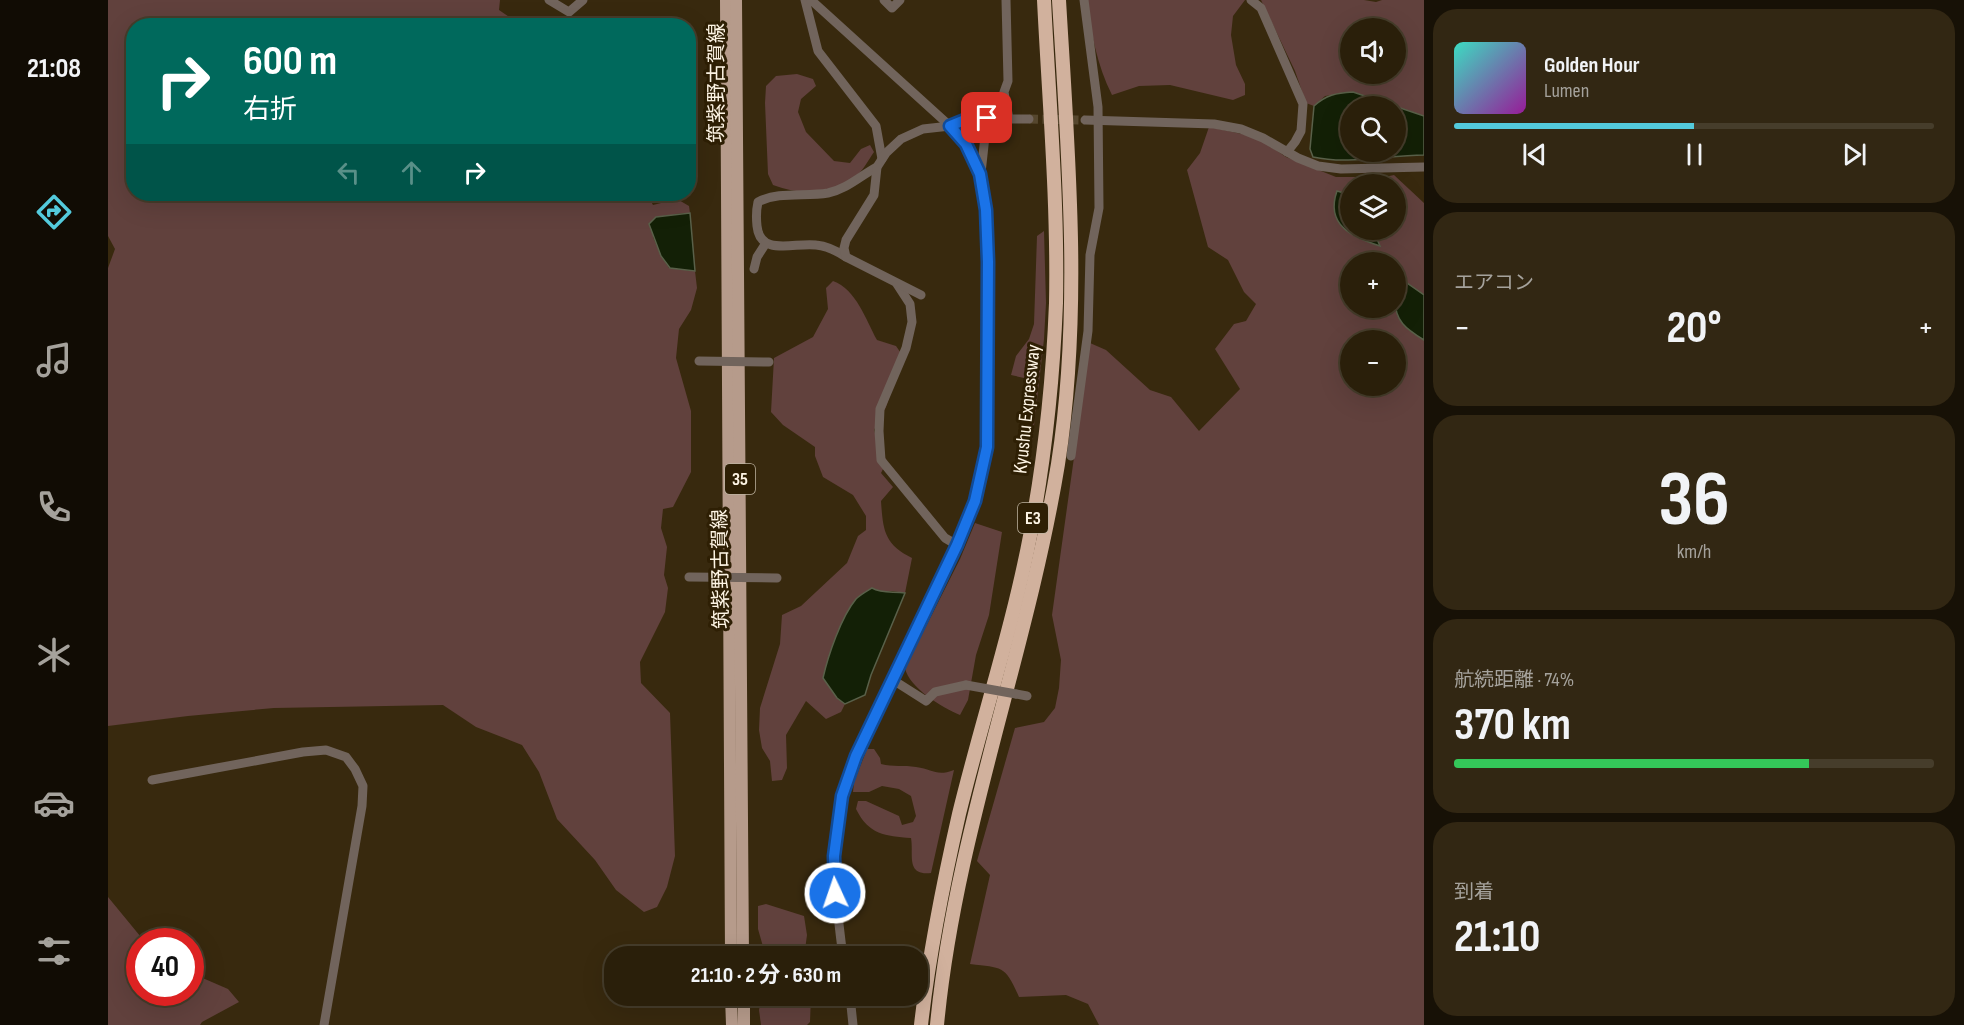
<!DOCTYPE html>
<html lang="ja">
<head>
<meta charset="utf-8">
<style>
  :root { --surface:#2a1f0a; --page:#322713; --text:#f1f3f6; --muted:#a5a29c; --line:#463d2b; --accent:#53cadc }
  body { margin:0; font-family:"Sofia Sans Condensed","Noto Sans JP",sans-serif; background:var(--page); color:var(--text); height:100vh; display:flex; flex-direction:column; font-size:22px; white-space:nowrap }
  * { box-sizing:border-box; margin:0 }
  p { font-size:20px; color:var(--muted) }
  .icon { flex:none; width:33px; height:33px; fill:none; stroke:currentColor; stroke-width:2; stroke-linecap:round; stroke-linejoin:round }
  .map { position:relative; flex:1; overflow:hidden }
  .details { display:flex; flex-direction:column; gap:9px; padding:9px; background:#171106; width:540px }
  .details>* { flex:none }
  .banner { position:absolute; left:18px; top:18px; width:570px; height:183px; border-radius:24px; box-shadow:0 6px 24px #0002,0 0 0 2px var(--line); background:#00695c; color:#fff; overflow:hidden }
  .tools { position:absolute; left:1232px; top:18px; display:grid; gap:12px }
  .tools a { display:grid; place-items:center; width:66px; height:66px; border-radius:50%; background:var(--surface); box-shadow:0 6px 24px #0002,0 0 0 2px var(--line); font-size:30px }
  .speed { position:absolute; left:18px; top:928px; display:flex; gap:12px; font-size:30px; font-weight:700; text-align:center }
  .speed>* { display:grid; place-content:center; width:78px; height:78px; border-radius:50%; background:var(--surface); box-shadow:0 6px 24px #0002,0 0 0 2px var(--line); line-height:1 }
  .speed .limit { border:9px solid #d22; background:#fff; color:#111 }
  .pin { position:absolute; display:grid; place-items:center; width:51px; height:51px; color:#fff; margin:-26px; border-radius:12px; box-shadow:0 3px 9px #0006 }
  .me { position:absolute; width:66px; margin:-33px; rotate:357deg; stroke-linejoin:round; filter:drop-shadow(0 0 4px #0008) }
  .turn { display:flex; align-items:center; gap:21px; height:126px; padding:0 18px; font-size:27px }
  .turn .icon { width:78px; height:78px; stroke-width:2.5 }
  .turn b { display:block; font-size:42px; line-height:51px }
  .lanes { display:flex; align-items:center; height:57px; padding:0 18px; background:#0003; justify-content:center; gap:30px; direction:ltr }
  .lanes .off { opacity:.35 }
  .big { font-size:45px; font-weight:700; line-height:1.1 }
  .details .widget { flex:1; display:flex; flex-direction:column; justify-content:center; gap:9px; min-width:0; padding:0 21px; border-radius:24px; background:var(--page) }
  .details .dial { align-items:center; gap:0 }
  .dial b { font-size:78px; line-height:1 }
  .song { display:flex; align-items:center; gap:18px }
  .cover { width:72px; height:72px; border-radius:9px; background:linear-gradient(135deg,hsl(170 70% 55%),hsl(300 70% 35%)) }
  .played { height:6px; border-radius:3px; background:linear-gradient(90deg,var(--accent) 50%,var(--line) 50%) }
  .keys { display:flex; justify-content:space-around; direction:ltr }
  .heat { display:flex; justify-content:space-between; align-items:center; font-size:33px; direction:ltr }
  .charge { height:9px; border-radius:4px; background:linear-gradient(90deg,#34c759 74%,var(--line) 0) }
  .trip { position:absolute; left:496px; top:946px; width:324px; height:60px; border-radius:24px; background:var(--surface); box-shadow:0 6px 24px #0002,0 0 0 2px var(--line); font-weight:700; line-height:60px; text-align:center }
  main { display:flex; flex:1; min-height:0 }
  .tab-bar { display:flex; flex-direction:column; width:108px; justify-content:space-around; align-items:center; background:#110c04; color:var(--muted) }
  .tab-bar .icon { width:42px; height:42px }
  .tab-bar .on { color:var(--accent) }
  .tab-bar b { font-size:27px; color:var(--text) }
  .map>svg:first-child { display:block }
</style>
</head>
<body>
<main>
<nav class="tab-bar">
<b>21:08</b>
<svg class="icon on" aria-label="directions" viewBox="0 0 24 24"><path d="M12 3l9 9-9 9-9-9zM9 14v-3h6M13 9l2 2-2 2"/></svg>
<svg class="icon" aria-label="music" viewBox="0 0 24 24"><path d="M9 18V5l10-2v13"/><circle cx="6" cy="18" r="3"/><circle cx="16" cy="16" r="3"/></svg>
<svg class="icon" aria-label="phone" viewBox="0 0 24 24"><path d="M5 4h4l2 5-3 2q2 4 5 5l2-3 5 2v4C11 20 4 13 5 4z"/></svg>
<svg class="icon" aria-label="climate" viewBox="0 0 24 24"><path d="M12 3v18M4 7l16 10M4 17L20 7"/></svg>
<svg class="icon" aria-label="car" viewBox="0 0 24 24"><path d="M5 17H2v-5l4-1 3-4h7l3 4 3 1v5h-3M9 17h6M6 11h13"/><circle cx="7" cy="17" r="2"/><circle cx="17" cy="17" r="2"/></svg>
<svg class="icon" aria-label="filters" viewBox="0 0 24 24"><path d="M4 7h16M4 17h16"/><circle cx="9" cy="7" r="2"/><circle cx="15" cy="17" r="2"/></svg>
</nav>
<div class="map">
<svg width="1316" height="1025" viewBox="0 0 1316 1025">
  <rect width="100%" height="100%" fill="#38290e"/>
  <g fill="#61413d" fill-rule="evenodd">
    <path d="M0,0h392l-1,10 22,15h5l-392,1v168h513l6,11 24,-6 12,7 1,7 -15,1 -22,23 8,19 8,12 26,3 2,17 -6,22 -12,19 -3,29 15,53v61l-18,35 -10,2 -2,19 6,19 -3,28 4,13 -3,24 -25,50 1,21 29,30 5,143 -8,31 -10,20 -13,5 -28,-22 -21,-30 -38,-41 -18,-47 -17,-27 -46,-18 -33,-22 -169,3 -86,8 -80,10v-458l7,-19 -7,-13z"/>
    <path d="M979,0h158l-12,16 -2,19 5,30 9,19v11l-12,5 -63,-15 -31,1 -27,9c-15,-30 -21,-62 -25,-95z"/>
    <path d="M1153,0h103l12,2 6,-2h42v116l-71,-24 -28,4 -11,10 -8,-3 -11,-32zM1242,28h45v46h-45z"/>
    <path d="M689,74l16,5 3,7 -15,13 -3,13 8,20 28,29 16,2 11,-14 9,-4 4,7c-5,7 -10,17 -16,22 -26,21 -55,22 -85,11l-5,-11 -3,-71 1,-17 10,-10z"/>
    <path d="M1101,127l47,10 30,20 50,20h49l9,-2 30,28v822h-325l-11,-21 -22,-9 -47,2c-14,-32 -16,-29 -49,-33l20,-89 -13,-14 38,-133 29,-6 11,-14 4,-20 2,-28 -9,-45 38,-272 16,7 44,40 21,7 28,34 41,-42 -25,-40 19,-25 12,-3 10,-17 -12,-12 -16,-32 -20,-13 -21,-77 13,-17zM1242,184h45v46h-45zM1242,262h45v46h-45zM1242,340h45v46h-45z"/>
    <path d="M936,231l2,72 -2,36 -12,104 -8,-65 -13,-3 5,-19 13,-17 5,-15 3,-88z"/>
    <path d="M725,281c23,8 33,39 44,59l19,6 7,10 -17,51 -12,23 5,16 8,15 -6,12 12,14 -12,14c2,29 3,43 31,57l-7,35 -13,-2 -13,2 -42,105 8,6 -4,8 -15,7 -20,-18 -20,34 1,33 -5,12 -10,1 -2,-20 -8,-13 -3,-18 1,-22 20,-64 2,-29 19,-9 46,-43 11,-27 8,-6v-14l-13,-21 -30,-18 -8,-21v-9l-32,-22 -12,-13 3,-54 39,-21 15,-28 -2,-21z"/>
    <path d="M867,523l27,9 -13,83 -13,40 -8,45 -8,15c-17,-7 -51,-27 -55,-47l55,-109z"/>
    <path d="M759,749h7l6,9 1,6c12,3 23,1 35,3 17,2 20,10 38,3l-23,103c-26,3 -17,-19 -20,-35 -26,-2 -42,-3 -55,-29l2,-8h8l33,15 3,9 11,-3 3,-6 -5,-20 -12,-7 -17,-3 -13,6h-16l1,-10z"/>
    <path d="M0,897l37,45h-5v51h50l1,-20 37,16 11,13 -37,20 -2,3h-92z"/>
    <path d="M658,904l38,12 3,19 -3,22h-38l-8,-28v-23z"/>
    <path d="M654,996h49l-1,26 -3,3h-46l-2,-15z"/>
  </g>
  <g fill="#132006" stroke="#596049" stroke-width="1.5" fill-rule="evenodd">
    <path d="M1245,92l71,24v39c-37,0 -75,10 -111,2l-3,-8 4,-43c12,-11 22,-13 39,-14zM1242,106h45v46h-45z"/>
    <path d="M1229,191l7,2 6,5v32h23l7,16c-28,-9 -55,-21 -43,-55z"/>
    <path d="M582,213l5,58 -25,-3 -9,-12 -12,-32 7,-7z"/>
    <path d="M1290,281h6l20,14v45c-18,-11 -29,-19 -29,-40 0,-7 -1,-13 3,-19z"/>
    <path d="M764,588c10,6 22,3 33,5l-34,82 -6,20 -20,9 -8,-6 -14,-20c5,-22 18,-61 33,-79 4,-4 11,-8 16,-11z"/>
  </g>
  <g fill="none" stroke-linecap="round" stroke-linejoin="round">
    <path stroke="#56472e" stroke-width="9" stroke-dasharray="9 4.5" stroke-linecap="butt" d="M921,119l56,1"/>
    <g stroke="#71645c" stroke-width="9">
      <path d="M441,0l20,12 14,-12"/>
      <path d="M697,0l13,51 58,75 6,33"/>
      <path d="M703,0l139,126 16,18 14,30 6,36 2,52v161c-3,70 -28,114 -57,176 -14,29 -26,58 -41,87 -18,35 -40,73 -49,112 -12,56 -5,103 2,159"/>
      <path d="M776,0l8,8 8,-8"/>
      <path d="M898,0l2,81 -4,11 5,27"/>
      <path d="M1143,0l10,8 42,96 -2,27 -6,11 -8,10"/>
      <path d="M977,120l129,4 27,5 22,9 35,20 20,8 23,3 83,-2"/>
      <path d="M873,173l6,-55"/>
      <path d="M738,257c-9,-6 -19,-11 -30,-12 -21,-3 -56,12 -59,-19 -1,-9 -1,-15 1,-24 21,-11 47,-5 70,-9 19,-4 32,-17 49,-26"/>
      <path d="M646,269l3,-12 9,-14"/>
      <path d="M789,284l13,20 2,18 -6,26 -26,61 -1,22 2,29 64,78 12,7"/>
      <path d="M813,295l-75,-38 -2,-9 2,-8 28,-45 3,-28 9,-14 15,-14 22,-10 27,-3 17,-7h62"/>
      <path d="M963,456l17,-125 2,-76 9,-47 -1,-101 -14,-107"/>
      <path d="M785,680l33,21 9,-9 31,-7"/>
      <path d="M908,694l11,2"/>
      <path d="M44,780l151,-28 23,-2 20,7 9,12 8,17 -1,20 -38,219"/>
      <path d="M742,996l3,29"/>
    </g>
    <g stroke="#b69b8b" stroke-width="12">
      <path d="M618,0l5,957"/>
      <path d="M628,0l7,957"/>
      <path d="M623,996l1,29"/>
      <path d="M636,996v29"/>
    </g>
    <g stroke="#d1b19d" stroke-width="14">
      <path d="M813,1025c8,-71 22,-141 38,-211 23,-94 54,-187 72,-283 14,-75 22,-152 25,-228 2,-101 -7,-202 -12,-303"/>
      <path d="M829,1025c18,-191 90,-372 121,-561 24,-154 10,-310 1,-464"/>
    </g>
    <g stroke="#71645c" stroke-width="9">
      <path d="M591,361l70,1"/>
      <path d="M581,577l88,1"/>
      <path d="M858,685l50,9"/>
    </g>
  </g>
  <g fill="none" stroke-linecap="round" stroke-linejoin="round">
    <defs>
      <path id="route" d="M727,893l-1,-37 8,-60 14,-40 101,-211 18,-44 12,-54 1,-185 -2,-52 -6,-36 -14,-30 -16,-18 17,-7 20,-1"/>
    </defs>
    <use href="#route" stroke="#114b97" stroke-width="15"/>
    <use href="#route" stroke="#1a73e8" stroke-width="10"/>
  </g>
  <g text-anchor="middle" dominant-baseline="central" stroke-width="6" stroke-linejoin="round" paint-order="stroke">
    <g fill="#2e1f04" stroke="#bfb4a1" stroke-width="1.5">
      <rect x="617" y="464" width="30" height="30" rx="4.5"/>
      <rect x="910" y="503" width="30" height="30" rx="4.5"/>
    </g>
    <g font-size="18" font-weight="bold" fill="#fdf4e4">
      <text x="632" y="479">35</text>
      <text x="925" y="518">E3</text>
    </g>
    <g font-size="20" fill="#fdf4e4" stroke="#2e1f04">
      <text transform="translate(609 83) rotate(-90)">筑紫野古賀線</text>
      <text transform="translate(919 409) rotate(-84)">Kyushu Expressway</text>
      <text transform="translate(613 569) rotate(-91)">筑紫野古賀線</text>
    </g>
  </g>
</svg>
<div class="tools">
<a><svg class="icon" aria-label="sound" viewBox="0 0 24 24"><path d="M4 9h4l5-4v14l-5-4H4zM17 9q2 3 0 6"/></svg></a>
<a><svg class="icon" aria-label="search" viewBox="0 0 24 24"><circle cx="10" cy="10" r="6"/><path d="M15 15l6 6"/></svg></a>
<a><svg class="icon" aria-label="layers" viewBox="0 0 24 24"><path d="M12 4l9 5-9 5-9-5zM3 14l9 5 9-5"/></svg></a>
<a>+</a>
<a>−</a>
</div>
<div class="speed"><div class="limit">40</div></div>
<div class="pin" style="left:879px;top:118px;background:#d93025"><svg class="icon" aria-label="arrive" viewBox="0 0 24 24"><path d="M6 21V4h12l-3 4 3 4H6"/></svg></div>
<svg class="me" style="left:727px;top:893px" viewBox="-20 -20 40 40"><circle r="17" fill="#1a73e8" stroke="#fff" stroke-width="3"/><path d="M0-11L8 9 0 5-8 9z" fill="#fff"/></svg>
<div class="trip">21:10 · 2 分 · 630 m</div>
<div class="banner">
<div class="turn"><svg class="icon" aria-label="right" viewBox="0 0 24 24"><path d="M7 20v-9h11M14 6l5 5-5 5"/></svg><div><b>600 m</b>右折</div></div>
<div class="lanes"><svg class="icon off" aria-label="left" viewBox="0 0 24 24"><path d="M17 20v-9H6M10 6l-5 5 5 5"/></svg><svg class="icon off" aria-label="ahead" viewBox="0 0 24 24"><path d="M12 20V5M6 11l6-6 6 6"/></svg><svg class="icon" aria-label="right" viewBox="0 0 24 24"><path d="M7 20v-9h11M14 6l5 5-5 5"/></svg></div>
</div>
</div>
<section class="details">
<div class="widget">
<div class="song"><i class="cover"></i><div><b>Golden Hour</b><p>Lumen</p></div></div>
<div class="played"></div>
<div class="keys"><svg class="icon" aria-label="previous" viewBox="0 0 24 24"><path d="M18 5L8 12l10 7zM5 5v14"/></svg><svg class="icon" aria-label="pause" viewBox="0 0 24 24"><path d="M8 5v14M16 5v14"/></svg><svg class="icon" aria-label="next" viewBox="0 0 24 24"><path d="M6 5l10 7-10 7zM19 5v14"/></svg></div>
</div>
<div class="widget"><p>エアコン</p>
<div class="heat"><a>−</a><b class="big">20°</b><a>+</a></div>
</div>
<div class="widget dial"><b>36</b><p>km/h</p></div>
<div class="widget"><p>航続距離 · 74%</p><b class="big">370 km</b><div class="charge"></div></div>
<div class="widget"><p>到着</p><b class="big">21:10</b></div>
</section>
</main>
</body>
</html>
